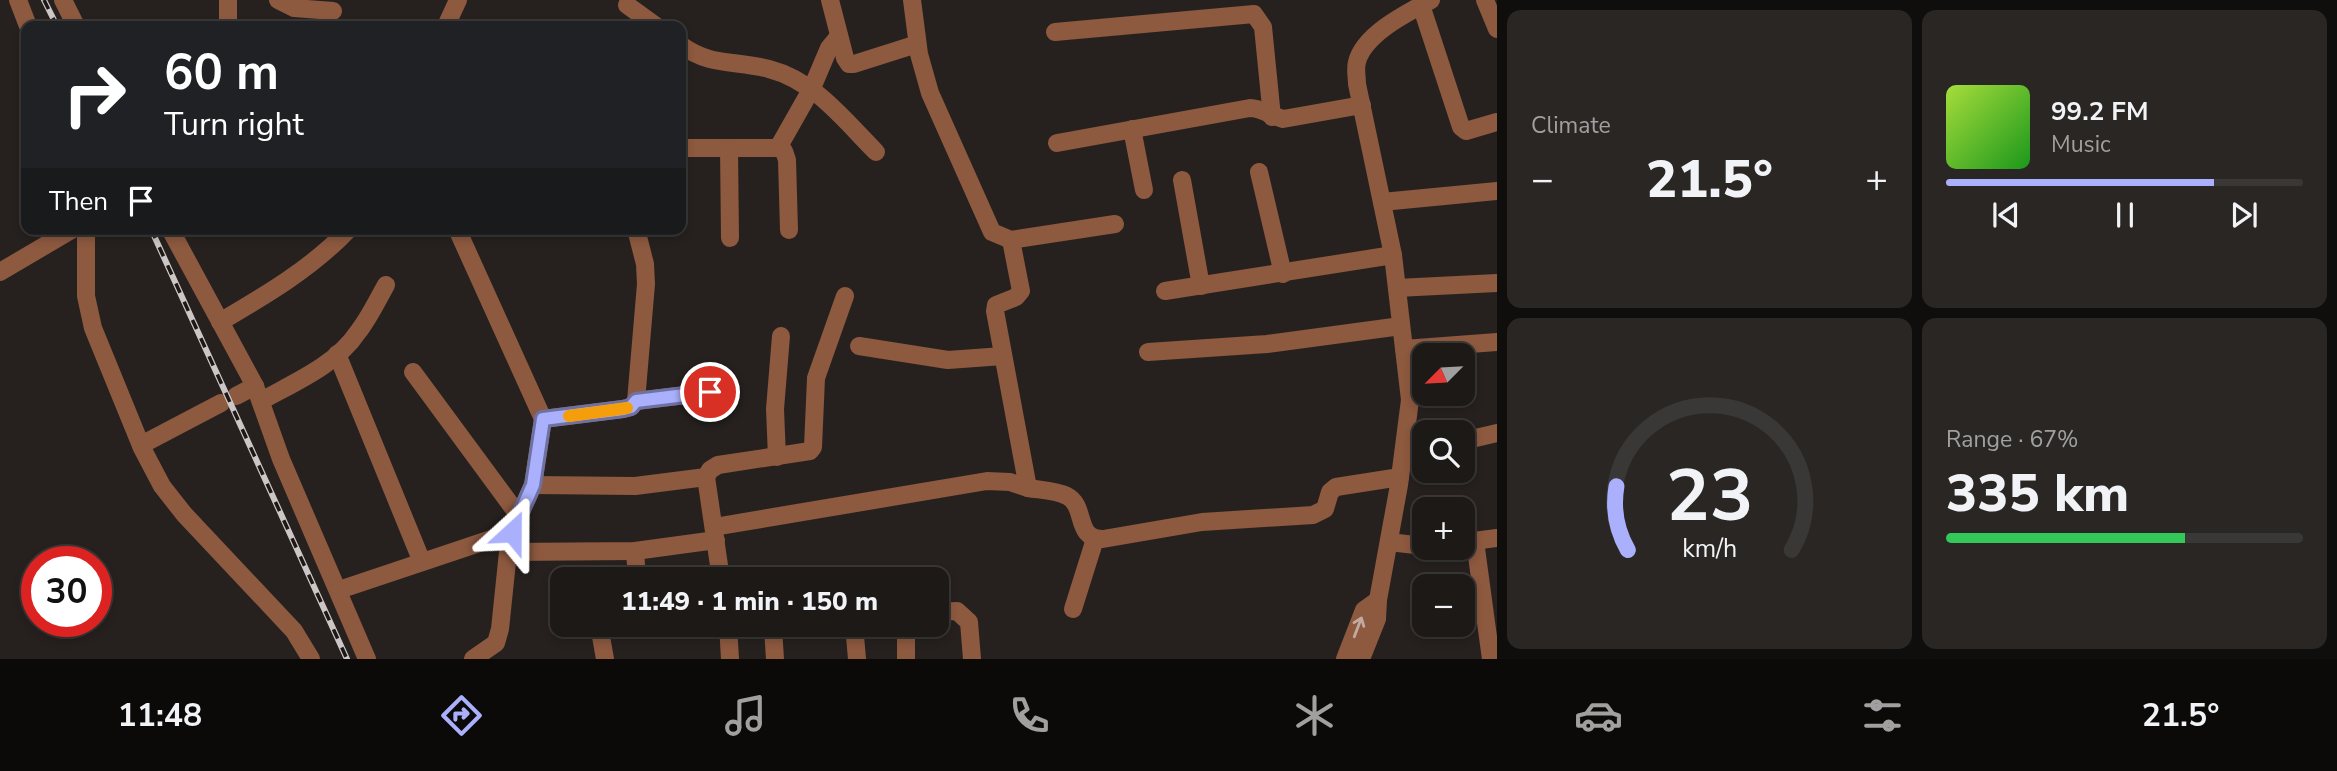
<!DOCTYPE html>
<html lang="en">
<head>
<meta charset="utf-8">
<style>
  :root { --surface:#1c1917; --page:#292624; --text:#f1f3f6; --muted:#a0a0a1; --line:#3a3836; --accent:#aab0fb }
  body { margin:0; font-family:"Nunito Sans",sans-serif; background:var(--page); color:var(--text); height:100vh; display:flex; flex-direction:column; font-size:26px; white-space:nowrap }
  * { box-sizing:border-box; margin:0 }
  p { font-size:23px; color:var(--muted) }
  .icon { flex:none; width:38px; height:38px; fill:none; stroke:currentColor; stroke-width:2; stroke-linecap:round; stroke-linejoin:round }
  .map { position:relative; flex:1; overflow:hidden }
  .side { display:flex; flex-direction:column; gap:10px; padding:10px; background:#0f0e0d; width:840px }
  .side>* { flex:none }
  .banner { position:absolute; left:21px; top:21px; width:665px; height:214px; border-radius:14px; box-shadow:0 4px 10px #0003,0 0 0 2px var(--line); background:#202124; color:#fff; overflow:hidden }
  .needle { width:46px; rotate:246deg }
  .tools { position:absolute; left:1412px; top:343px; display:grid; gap:14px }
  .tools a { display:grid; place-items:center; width:63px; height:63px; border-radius:14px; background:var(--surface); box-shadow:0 4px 10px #0003,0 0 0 2px var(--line); font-size:35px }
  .speed { position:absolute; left:21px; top:546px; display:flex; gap:14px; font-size:35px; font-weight:700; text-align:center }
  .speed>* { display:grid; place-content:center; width:91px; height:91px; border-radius:50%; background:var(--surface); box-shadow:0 4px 10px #0003,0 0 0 2px var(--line); line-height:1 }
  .speed .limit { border:10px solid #d22; background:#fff; color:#111 }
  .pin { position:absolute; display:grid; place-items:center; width:60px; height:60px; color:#fff; margin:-30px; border:4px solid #fff; border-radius:50%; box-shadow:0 2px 7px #0007 }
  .me { position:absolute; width:77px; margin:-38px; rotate:24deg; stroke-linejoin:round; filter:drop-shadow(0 0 5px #0008) }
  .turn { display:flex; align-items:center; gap:24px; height:147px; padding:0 28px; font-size:32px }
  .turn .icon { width:91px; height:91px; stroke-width:2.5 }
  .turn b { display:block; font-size:49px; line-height:60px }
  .then { display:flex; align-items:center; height:66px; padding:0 28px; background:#0003; gap:14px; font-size:26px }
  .big { font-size:52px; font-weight:800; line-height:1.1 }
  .side .widget { flex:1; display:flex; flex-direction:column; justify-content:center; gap:10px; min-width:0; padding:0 24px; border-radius:14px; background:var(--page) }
  .side .dial { align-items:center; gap:0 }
  .dial svg { height:182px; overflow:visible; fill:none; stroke:var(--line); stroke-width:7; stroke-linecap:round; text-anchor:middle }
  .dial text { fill:var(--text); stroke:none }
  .song { display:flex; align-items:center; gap:21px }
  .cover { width:84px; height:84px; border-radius:10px; background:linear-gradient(135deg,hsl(80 70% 55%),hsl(120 70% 35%)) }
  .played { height:7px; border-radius:4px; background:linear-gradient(90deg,var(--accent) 75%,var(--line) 75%) }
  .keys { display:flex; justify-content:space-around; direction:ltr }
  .heat { display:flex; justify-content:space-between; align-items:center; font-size:38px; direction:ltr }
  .charge { height:10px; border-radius:5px; background:linear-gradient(90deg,#34c759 67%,var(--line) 0) }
  .side .tiles { flex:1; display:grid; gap:10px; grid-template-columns:repeat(2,1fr) }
  .trip { position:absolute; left:550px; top:567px; width:399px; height:70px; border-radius:14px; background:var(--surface); box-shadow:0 4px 10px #0003,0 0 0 2px var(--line); font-weight:800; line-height:70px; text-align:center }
  .tabs { display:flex; height:112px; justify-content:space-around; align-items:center; background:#0b0a09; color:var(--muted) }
  .tabs .icon { width:49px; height:49px }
  .tabs .on { color:var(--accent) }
  .tabs b { font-size:32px; color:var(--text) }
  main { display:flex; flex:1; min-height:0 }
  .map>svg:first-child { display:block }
</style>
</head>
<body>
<main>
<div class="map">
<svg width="1497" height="659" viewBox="0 0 1497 659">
  <rect width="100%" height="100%" fill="#26211f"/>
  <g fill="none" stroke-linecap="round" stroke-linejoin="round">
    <g stroke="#8d593f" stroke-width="18">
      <path d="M18,0l10,26"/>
      <path d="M63,0l13,26"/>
      <path d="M228,0v26"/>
      <path d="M278,0l16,8 39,3"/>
      <path d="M830,0l15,58 4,6h5l63,-20"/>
      <path d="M912,0l7,54 11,39 62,139 19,8 104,-16"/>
      <path d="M1485,0l12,29"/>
      <path d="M627,5l29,21"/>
      <path d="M1421,5l40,122 5,4 31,-9"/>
      <path d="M446,26l12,-26"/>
      <path d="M1055,32l199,-18 9,13 9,90"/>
      <path d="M681,45c30,22 54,15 88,24 46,12 75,51 107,83"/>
      <path d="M1132,129l12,61"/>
      <path d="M1057,143l193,-35c12,0 21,8 33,11l79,-14"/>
      <path d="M681,148h97l34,-60 17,-40 10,-12"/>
      <path d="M729,148l1,90"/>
      <path d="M778,148l6,3 3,9 2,70"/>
      <path d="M1259,172l24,102"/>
      <path d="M1182,180l19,106"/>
      <path d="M1382,202l115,-11"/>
      <path d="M86,229v67l7,32 49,120 20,38 22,28 110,117 17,28"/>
      <path d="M170,229l85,157 26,73 86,200"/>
      <path d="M457,229l86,190 -10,66 -21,47 -4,20 -8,77 -4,14 -23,16"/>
      <path d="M0,272l73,-43"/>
      <path d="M1397,288l100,-5"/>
      <path d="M1165,291l228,-36"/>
      <path d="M220,322c46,-27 92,-54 129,-93"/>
      <path d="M859,346l89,14 55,-4"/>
      <path d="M1404,349l93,-7"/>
      <path d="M1148,352l119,-8 134,-18"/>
      <path d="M337,354l85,208"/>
      <path d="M413,372l106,144"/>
      <path d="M236,396l19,-10"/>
      <path d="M261,401c34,-19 75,-36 97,-69 11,-14 19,-31 28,-47"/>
      <path d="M636,401l75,-9"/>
      <path d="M543,419l80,-10 8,-2 5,-6 10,-117 -1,-20 -9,-35"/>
      <path d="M1463,441l34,-8"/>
      <path d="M141,445l80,-42"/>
      <path d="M777,457l-2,-48 6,-73"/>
      <path d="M1403,457l21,-6"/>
      <path d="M533,485l102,1 71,-9"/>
      <path d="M1028,488c12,2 28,2 39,8 20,10 7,43 36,43l99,-17 111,-7 12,-6 5,-17 6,-5 64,-10"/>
      <path d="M714,527l273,-46 23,1 18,6 -33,-177 1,-6 20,-8 5,-6 -10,-51"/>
      <path d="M1475,541l16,118"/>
      <path d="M1389,542l35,4"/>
      <path d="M1466,542l31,-4"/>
      <path d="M635,551l2,28"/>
      <path d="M508,552l127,-1 81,-11"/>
      <path d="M721,579l-15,-102 4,-7 8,-5 92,-14 3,-4 3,-69 29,-82"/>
      <path d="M339,590l173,-58"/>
      <path d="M1073,609l22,-70"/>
      <path d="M936,612l21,-1 12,11 3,37"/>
      <path d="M599,625l6,34"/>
      <path d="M728,625l2,34"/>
      <path d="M845,625l7,3 3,8 2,23"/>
      <path d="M906,625v34"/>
      <path d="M773,628l2,31"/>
      <path d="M729,630l115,-5"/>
      <path d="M1345,659l19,-49 14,-10"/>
      <path d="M1361,659l16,-40 1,-19 21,-115 11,-85 -17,-145 -36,-171c0,-7 -2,-15 0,-22 7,-28 50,-49 74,-62"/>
    </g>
    <defs>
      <g id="rail">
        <path d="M44,0l13,26"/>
        <path d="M151,229l196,430"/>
      </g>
    </defs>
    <use href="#rail" stroke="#ccc7c6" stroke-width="6"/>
    <use href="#rail" stroke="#1d1815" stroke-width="3.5" stroke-dasharray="10" stroke-linecap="butt"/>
  </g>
  <defs><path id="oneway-shaft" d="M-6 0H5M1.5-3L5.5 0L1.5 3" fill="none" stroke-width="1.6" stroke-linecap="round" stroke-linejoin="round" transform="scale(1.75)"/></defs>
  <use stroke="#c1aa9f" href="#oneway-shaft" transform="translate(1358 627) rotate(-69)"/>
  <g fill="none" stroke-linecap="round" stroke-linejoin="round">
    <defs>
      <path id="route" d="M512,532l21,-47 10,-66 80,-10 8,-2 5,-6 74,-9"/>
    </defs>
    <use href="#route" stroke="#6e72a3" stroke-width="18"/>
    <use href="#route" stroke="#aab0fb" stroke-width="12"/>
    <path stroke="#f59e0b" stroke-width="12" d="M569,416l58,-8"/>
  </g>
</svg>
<div class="tools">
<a><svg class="needle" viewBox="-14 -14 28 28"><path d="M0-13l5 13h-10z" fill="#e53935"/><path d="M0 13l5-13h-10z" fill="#a0a0a1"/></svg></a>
<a><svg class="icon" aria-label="search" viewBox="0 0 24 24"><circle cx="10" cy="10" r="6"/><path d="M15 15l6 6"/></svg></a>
<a>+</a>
<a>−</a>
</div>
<div class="speed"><div class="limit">30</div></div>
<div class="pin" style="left:710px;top:392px;background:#d93025"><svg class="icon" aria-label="arrive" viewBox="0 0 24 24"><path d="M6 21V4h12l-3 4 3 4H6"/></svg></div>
<svg class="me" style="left:512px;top:532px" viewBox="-20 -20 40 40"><path d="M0-17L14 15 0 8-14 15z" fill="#aab0fb" stroke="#fff" stroke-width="4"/></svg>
<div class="trip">11:49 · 1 min · 150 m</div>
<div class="banner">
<div class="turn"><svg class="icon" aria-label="right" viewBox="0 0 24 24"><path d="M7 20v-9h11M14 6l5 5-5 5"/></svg><div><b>60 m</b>Turn right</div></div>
<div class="then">Then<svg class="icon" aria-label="arrive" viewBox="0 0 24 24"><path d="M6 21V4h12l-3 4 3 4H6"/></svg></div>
</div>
</div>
<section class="side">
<div class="tiles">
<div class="widget"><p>Climate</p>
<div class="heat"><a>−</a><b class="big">21.5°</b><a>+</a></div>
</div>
<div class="widget">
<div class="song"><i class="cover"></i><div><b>99.2 FM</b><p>Music</p></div></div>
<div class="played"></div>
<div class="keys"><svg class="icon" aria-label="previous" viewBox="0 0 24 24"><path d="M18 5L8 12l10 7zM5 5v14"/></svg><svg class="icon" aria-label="pause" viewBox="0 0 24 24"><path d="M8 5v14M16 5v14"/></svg><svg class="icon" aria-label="next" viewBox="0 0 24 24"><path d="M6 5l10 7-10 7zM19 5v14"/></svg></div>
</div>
<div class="widget dial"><svg viewBox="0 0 100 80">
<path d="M14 69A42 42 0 1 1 86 69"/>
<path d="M14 69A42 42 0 0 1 9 41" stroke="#aab0fb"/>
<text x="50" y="56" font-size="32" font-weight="700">23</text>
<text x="50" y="72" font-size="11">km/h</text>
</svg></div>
<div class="widget"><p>Range · 67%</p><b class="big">335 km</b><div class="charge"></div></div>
</div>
</section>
</main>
<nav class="tabs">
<b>11:48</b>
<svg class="icon on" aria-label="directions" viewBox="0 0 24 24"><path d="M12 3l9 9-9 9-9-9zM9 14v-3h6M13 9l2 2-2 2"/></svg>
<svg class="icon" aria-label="music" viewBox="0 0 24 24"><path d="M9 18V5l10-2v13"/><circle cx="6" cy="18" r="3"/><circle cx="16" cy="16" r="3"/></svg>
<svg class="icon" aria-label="phone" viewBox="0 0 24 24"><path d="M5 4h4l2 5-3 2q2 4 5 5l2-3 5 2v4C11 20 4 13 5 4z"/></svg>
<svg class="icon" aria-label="climate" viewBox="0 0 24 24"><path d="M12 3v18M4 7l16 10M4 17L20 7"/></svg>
<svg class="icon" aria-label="car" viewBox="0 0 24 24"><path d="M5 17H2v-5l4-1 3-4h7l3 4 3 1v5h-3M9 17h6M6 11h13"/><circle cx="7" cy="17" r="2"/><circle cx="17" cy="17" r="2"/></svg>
<svg class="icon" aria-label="filters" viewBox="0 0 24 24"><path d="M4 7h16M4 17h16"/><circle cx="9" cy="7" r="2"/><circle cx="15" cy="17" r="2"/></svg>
<b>21.5°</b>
</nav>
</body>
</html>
